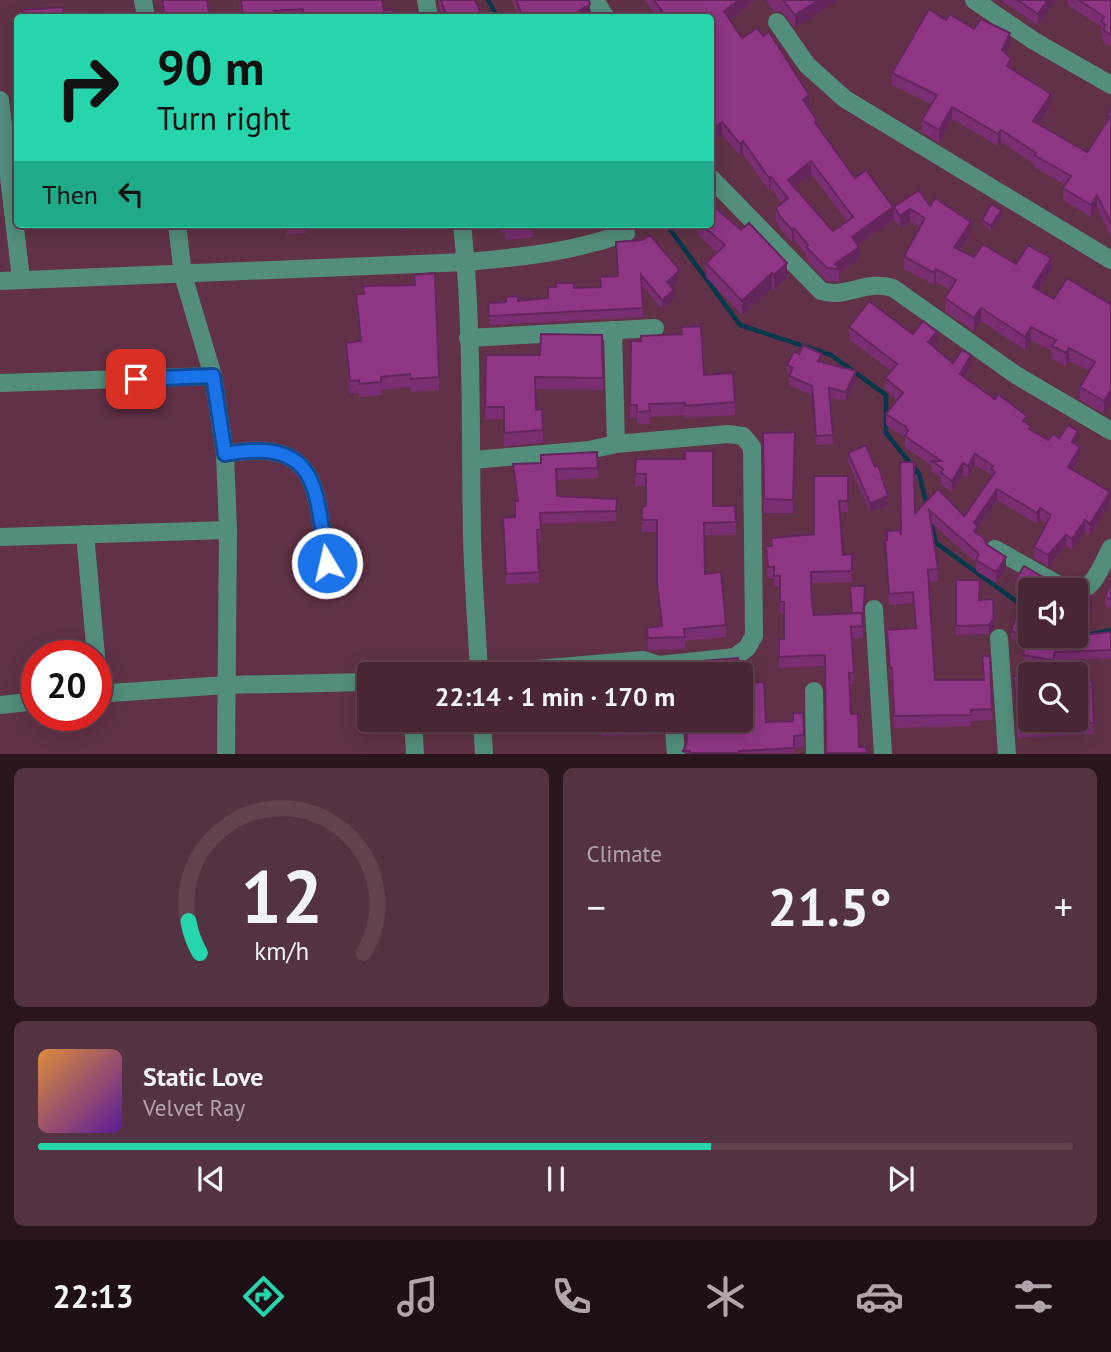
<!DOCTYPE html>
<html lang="en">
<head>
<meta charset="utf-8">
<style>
  :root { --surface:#492635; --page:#533241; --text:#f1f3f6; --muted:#b1a5ad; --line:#614350; --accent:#27d5ad }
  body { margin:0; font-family:"PT Sans",sans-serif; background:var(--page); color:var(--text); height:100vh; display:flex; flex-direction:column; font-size:26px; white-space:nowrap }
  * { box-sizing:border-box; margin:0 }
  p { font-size:23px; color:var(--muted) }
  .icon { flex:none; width:38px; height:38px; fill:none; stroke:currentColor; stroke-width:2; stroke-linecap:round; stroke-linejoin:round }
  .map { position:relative; height:754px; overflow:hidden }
  .side { display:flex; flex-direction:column; gap:14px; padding:14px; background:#28151d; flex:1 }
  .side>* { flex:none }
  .guide { position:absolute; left:14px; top:14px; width:700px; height:214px; border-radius:7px; box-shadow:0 4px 18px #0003,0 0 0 2px var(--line); background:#27d5ad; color:#111; overflow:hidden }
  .controls { position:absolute; left:1018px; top:578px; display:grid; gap:14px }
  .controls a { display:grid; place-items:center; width:70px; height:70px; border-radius:7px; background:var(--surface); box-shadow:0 4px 18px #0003,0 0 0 2px var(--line); font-size:35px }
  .speed { position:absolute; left:21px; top:640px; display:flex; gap:14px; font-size:35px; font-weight:700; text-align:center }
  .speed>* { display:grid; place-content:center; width:91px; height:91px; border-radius:50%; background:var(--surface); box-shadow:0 4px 18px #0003,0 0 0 2px var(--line); line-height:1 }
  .speed .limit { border:10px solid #d22; background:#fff; color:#111 }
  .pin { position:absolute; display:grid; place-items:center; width:60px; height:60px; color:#fff; margin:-30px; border-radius:14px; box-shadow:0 4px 10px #0006 }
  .me { position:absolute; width:77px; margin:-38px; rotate:351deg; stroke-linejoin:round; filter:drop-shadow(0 0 5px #0008) }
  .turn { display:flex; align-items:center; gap:24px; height:147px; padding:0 28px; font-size:32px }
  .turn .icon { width:91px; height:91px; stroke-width:2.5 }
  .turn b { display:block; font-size:49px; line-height:60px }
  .then { display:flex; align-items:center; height:66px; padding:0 28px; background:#0003; gap:14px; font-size:26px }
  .big { font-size:52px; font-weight:700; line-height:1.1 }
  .side .widget { flex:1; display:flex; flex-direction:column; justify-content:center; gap:10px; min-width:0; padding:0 24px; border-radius:10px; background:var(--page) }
  .side .dial { align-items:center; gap:0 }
  .dial svg { height:182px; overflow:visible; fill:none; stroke:var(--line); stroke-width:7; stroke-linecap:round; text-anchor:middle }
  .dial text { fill:var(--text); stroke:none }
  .song { display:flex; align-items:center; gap:21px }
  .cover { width:84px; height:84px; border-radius:10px; background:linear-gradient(135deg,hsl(30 70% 55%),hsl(270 70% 35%)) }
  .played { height:7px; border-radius:4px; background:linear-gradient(90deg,var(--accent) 65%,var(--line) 65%) }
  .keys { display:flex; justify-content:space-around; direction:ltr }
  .heat { display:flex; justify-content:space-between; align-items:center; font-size:38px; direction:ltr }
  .side .tiles { flex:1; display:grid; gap:14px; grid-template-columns:1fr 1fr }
  .widget:last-child { grid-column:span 2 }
  .trip { position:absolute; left:357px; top:662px; width:396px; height:70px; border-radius:7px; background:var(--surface); box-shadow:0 4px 18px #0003,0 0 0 2px var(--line); font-weight:700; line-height:70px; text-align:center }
  .menu { display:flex; height:112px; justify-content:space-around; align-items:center; background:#1d0f15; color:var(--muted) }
  .menu .icon { width:49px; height:49px }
  .menu .current { color:var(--accent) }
  .menu b { font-size:32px; color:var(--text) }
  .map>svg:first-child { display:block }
</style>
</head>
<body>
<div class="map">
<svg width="1111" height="754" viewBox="0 0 1111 754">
  <rect width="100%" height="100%" fill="#613247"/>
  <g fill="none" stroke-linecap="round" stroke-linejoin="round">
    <g stroke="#06374b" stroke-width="4.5">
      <path d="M488,0l10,18"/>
      <path d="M666,224l74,101 91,30 55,40v38l33,41 8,32"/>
      <path d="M930,518l6,25 95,69"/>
      <path d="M1076,631l12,4 23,-5"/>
    </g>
    <g stroke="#538e7c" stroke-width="18">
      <path d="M143,0l3,18"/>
      <path d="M426,0l3,18"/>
      <path d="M595,0l11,18"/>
      <path d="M974,0l60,41 77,44"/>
      <path d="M777,22l30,43 38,34 266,161"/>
      <path d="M0,100l21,179"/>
      <path d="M710,177l111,114c25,8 46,-12 72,-3l123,87 95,56"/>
      <path d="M177,224l6,51 30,101 12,78 3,76 -2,224"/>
      <path d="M462,224c11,103 8,207 10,311 1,46 5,92 7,139"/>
      <path d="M0,281l466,-19c58,-5 105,-10 160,-29"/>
      <path d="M468,338l187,-10"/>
      <path d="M0,383l213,-7"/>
      <path d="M616,444l112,-10 15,2 9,11 2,189 -7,12 -12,9 -76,8"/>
      <path d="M225,454c96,-17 90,35 102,109"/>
      <path d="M473,460l116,-10 27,-6 -3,-114"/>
      <path d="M85,534l11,122"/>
      <path d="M0,537l228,-7"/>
      <path d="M995,549l73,41"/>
      <path d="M1076,593c19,-5 26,-29 35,-45"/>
      <path d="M874,609l9,145"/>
      <path d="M999,638l8,116"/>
      <path d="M96,663l3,31"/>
      <path d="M477,674l166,-14 16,5 6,7"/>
      <path d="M814,691l1,63"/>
      <path d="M96,694l130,-9 143,-3"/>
      <path d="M0,705l37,-4"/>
      <path d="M413,719l2,35"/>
      <path d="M482,719l2,35"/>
      <path d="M673,719l3,35"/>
    </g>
  </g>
  <g fill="#7a2e72" fill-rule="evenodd">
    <path d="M160,0h47l3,18h-47z"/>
    <path d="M239,0h143l2,11 11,7h-154z"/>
    <path d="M439,0h36l8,18h-41l-3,-11z"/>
    <path d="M512,0h77l1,14 -71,3z"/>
    <path d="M645,0h110l-25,20 12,18 67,70 8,17 38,53 38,42 -35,25 1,14 -20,14v8h-12l-21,-22v-5l-12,-14 -2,2 -13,-15 -3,-7v-12l6,-5 -11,-14 -2,2 -26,-37 -3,2 -18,-22 -12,9v-125h-52zM811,174l36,47 -14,10 -39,-44z"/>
    <path d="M766,0h72l-43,28 -13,-16 -8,-1z"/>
    <path d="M1000,0h57l-19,25z"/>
    <path d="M1068,0h43v47l-8,-5 -2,-15 -33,-22z"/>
    <path d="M946,20l28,9 36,16 -4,8 5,16 40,37 -12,18 48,28 20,-31v-6l4,-7v129l-14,-30 -6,10 -28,-17v-12l2,-3 -31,-18v-3l-33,-22 -3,4 -46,-27 -13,24 -17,-11v-12l9,-16 -39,-19v-12z"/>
    <path d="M930,206l41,28 -10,16 13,7 77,14 -12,19 15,9 56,5 1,-2v101l-7,11 -24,-14v-13l10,-16 -21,-10 -3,5 -14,-7v-8l-21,-11 -6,10 -44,-29 -7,10 -29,-20v-13l5,-8 -14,-8 -2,3 -30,-16v-13l16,-28 -10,-7 -10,7 -6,-9v-12z"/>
    <path d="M1001,215l-10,16 -9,-7v-4z"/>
    <path d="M265,224h41v9l-19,1 -1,-5 -20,1z"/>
    <path d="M399,224h26v5l-26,2z"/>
    <path d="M500,224h33v13l-27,3 -1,-8 -4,1z"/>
    <path d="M695,224h15l77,53 -13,13 -2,-2 -30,27 -36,-38v-14l12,-10 -20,-18v-8z"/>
    <path d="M616,242l62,40 -6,5 2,12 -12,10 -20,-24 1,32 -154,8 -1,-22 60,-5 26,-10 26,-1 17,-11z"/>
    <path d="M414,275l25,102v13l-28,2 -1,-5 -29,3v5l-22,2v-4l-9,1 -4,-38v-13l14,-2 -4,-33v-14h7v-8h51z"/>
    <path d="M849,327l64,7 24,9 -3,4 19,16 18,3 -6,11 62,47 4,6 17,10 11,-2 19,4 -2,3 4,13 -7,12 37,33 -20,32 -5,-4 -13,19 -6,-4 -18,20 -14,-8v-11l13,-24 -7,-4 -3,5 -40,-24 -19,28v6l28,34 -10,15 -20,-12v-9l-45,-39 7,46v12l-9,1 6,98h48l-1,-24 10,53v11l-21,1v5l-77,2 -2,-49h-2l-3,-49 28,-2 -2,-25 -24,2 -4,-65 16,-5 14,-22 23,-24 26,27 27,-39v-2l-16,-10 -7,12 -5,-2 -11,17 -11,-8v-6l-9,-6v-6l-27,-19v-10l-19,-12v-11l11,-14 -12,-11v-11l6,-7 -42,-32z"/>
    <path d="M602,335l1,55 -67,-1v21l7,20v13l-39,3v-27l-19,1 1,-65h54z"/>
    <path d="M631,341l73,34 31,27v13l-50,3v-3l-35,2v7h-13v-7l-7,1z"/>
    <path d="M822,362l34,18 -10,21 -16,-4 3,47 -17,1 -4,-50 -23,-10v-10l-2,-1v-9z"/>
    <path d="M795,432l-2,81h-29l-1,-80z"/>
    <path d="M597,452l1,26 -42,2 1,16 60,3 -1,22 -75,3v17h-3l1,42 -33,1 -3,-56 12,-11 1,-16 -3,-37 28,-1z"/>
    <path d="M848,453l40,52 -18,7 -22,-50z"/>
    <path d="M636,459l77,47h22l1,29h-32l1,39 21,51v12l-41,4v8l-37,1 -1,-22 14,-2 -4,-31v-63h-15v-25l4,-1v-20h-11z"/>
    <path d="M848,476v36h-8l3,43 9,-1v28l-41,1 1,21 2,11 38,-2 13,-27 -2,35v17h-11l2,46 -4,1 -24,68 -1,-87 -46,2v-29h5v-26h-4v-26h-6v-9h-6l-2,-32h5v-8l43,-4z"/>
    <path d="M956,580l38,48 -5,6 -33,1z"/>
    <path d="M1015,581l47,7 -31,2v11l-16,-8z"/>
    <path d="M1111,582v26l-6,-2v-9z"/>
    <path d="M1076,592l16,16 -10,20 -6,-3z"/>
    <path d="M1011,631l67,4 33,-3v26l-56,2 -2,8 -30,-5 2,-20 -14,-4z"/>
    <path d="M1014,676l17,43 61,-38 2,53 -77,4z"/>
    <path d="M803,713l1,34 -10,1v5h-111l3,-9v-19l107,-4z"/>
    <path d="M601,719h62v15l-61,2z"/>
  </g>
  <g fill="#63265c">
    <path d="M739,0h16l-31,24v-13z"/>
    <path d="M819,0h19l-43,28v-13z"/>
    <path d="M1048,0h9l-19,25v-11z"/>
    <path d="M590,4v10l-5,4h-8v-6z"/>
    <path d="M1010,33v12l-8,17v-12z"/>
    <path d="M1011,58v12l-4,-4z"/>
    <path d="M1051,94v12l-18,27v-12z"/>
    <path d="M809,95v13l-6,4v-12z"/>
    <path d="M952,107v12l-13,24v-13z"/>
    <path d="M722,122v12l-12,9v-12z"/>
    <path d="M1001,130v12l-3,4v-12z"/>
    <path d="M743,141v13l-3,2v-12z"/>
    <path d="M811,161v13l-23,18v-12z"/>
    <path d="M771,177v12l-2,2v-13z"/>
    <path d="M1097,195v12l-6,10v-12z"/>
    <path d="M893,207v13l-41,29v-12z"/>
    <path d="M910,209v12l-10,7v-12z"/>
    <path d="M1001,210v5l-10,16v-5z"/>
    <path d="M971,222v12l-17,25v-12z"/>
    <path d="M794,228v12l-2,2v-12z"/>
    <path d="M859,247v12l-20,14v-4l-4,-5z"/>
    <path d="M1051,258v13l-18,28v-12z"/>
    <path d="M787,263v14l-13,13v-15z"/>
    <path d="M936,269v13l-2,3v-12z"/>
    <path d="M678,272v10l-11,9v-9z"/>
    <path d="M772,273v15l-30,27v-14z"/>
    <path d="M674,290v9l-12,10v-9z"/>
    <path d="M981,308v13l-7,10v-13z"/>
    <path d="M1031,327v13l-6,10v-13z"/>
    <path d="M937,332v11l-9,10v-11z"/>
    <path d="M1069,348v13l-3,5v-13z"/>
    <path d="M971,355v11l-11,19v-11z"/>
    <path d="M856,371v9l-10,21v-9z"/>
    <path d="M1111,390v13l-7,11v-13z"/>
    <path d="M1078,431v11l-6,11v-11z"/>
    <path d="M1080,447v11l-12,20v-11z"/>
    <path d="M975,454v11l-7,12v-11z"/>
    <path d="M963,463v12l-11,17v-11z"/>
    <path d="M997,489v11l-19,28v10l-4,5v-20z"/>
    <path d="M1110,492v11l-20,32v-11z"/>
    <path d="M888,496v9l-18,7v-9z"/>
    <path d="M1040,508v11l-3,5v-11z"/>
    <path d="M1085,520v11l-13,19v-11z"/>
    <path d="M1066,535v11l-18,20v-11z"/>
    <path d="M1006,557v11l-10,15v-11z"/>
    <path d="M1092,596v12l-10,20v-12z"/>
    <path d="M994,619v9l-5,6v-9z"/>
  </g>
  <g fill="#8e3684" stroke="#63265c" stroke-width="2" fill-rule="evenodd">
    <path d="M162,0h45l3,18h-45z"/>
    <path d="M241,0h141l2,11 8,-2 3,9h-91l-1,-9 -29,2 2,7h-33z"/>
    <path d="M441,0h34l8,18h-36z"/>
    <path d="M516,0h73l1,4 -13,8 1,6h-60l4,-3z"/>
    <path d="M654,0h85l-15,11 18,27 15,-10 6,8 6,-4 40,63 -6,5 14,20 -2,2 40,56 11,-8 27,37 -41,30 7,10 -24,17 4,5 -12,-1 -21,-21 2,-2 -14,-17 -2,2 -13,-15 -3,-7 12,-10 -17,-21 -2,1 -26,-37 -3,3 -18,-22 -12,9v-113h-43zM811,161l42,56 -20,14 -45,-51z"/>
    <path d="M783,0h36l-24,15z"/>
    <path d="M1017,0h31l-10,14z"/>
    <path d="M1079,0h32v35l-8,-5 3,-5 -5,-3 3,-5z"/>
    <path d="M63,7l1,8 40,-3 1,6h-82l-1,-8z"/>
    <path d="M929,9l17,11 4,-6 24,15 7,-10 29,14 -8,17 9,8 -4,8 44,28 -18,27 54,31 23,-35 -3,-2 4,-7v116l-14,-29 -6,10 -28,-17 8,-12 -37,-21 2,-2 -35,-23 -3,4 -46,-27 -13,23 -17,-10 15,-25 -45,-22z"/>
    <path d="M919,190l11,16 5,-8 36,24 -17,25 20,10 9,-13 33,20 12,-19 23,13 -18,29 21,12 13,-21 43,26 1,-2v88l-7,11 -24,-14 15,-25 -26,-14 -3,5 -14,-7 4,-6 -25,-13 -6,10 -44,-29 -7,10 -29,-20 11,-18 -20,-11 -2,4 -30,-17 21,-38 -15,-9 -10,7 -6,-9z"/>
    <path d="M710,203l31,27 8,-7 38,40 -13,12 -2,-2 -30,28 -36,-38 19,-18 -24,-21h9z"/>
    <path d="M991,204l10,6 -10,16 -9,-6z"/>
    <path d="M506,224h27l-27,2z"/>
    <path d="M650,235l28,33v4l-11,10 7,8 -12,10 -21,-25 2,33 -154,8 -1,-13 18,-1v-5l12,-1v5l30,-3v-11h8v-4h18v5l27,-1 -1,-10 18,-1 -2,-34 26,-2z"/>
    <path d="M435,273l4,104 -28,2 -1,-5 -29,3v5l-22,2v-4l-9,1 -4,-38 15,-2 -5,-47h8l-1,-8 52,-1 -1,-10z"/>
    <path d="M869,301l44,33 10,-13 14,11 -9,10 25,21 9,-13 9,5 -11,19 35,25 3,-5 29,22 -4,5 8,5 -2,3 19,11 5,-6 6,4 9,-13 10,6 -6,11 8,5 -12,20 42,25 -20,32 -5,-4 -13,19 -6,-4 -18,20 -14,-8 17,-32 -11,-7 -3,5 -40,-24 -23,34 4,4 -4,4 10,7 2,6 20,13 -10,15 -20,-12 3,-6 -50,-44 9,59 -10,1 7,110h49l-2,-24h8l2,53 -21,1v5l-77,1 -2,-48h-2l-3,-38 29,-2 -3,-36 -24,2 -4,-54h2v-9l12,-1 2,5 -1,-73h14l1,51 23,-24 26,27 31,-44 -4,-3 2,-3 -18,-12 -7,12 -5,-3 -11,18 -11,-8 2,-4 -11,-8h9l-36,-25 3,-5 -2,-4 -20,-13 17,-21 -18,-15 12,-14 -48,-37z"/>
    <path d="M701,326l3,49 29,-2 2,29 -50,4v-3l-36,1 1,7 -13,1v-7h-7l1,-64h10v-5l41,-2 -1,-7z"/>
    <path d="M541,334l61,1 1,43 -68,-1 1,33 6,-1 1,21 -39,3v-26h-19l1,-52h54z"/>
    <path d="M803,345l19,9 -4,7 38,10 -10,21 -17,-4 4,47 -17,1 -4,-50 -23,-10 4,-8 -6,-3 7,-14 5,3z"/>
    <path d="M795,432l-2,68 -29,-1 -1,-66z"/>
    <path d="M866,445l9,22 3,-2 10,31 -18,7 -22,-50z"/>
    <path d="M685,451h28v55h22l1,16 -32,1 1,51 16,-2 5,53 -42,4 1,8 -37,1 -1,-10 15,-2 -5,-43v-63h-15v-13l4,-1v-32h-11l1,-15h49z"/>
    <path d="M597,452l1,16 -42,1 1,27 60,3 -1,12 -76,2 1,17h-4l2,42 -33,2 -3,-56 12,-1v-16h3l-5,-37 28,-1v-8z"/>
    <path d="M814,476h34v25h-9l4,54 9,-1v17l-41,1 1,32 2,11 48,-2 1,13 -12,1 3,46h-5l2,41h7l1,33h7l1,6h-41l-1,-98 -46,2v-18h5v-37h-4v-26h-6v-9h-6l-2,-21h6l-1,-8 43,-4z"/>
    <path d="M1024,566l38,22 7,2h-38l-16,-9z"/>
    <path d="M956,580h24l-1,20 14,-1 1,20 -5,6 -33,1z"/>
    <path d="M1111,582v17l-6,-2z"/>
    <path d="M850,586h15l-2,31h-1v-4h-10z"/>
    <path d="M1076,592l16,4 -10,20 -6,-3z"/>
    <path d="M1018,609l13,4v22l43,1 37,-4v18l-56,2 -2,8 -30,-5 3,-19 -15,-5z"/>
    <path d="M738,658l2,16h-36l-1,-13z"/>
    <path d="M654,665l4,4 1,5h-18l-1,-8z"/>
    <path d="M1014,676h17v43h45v-38h16l2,42 -77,4z"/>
    <path d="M764,682l2,40 27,-1v-8h10l1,22 -10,1v12l-55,3v2h-49v-2h-7l4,-9 -1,-17 27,-1v-5h27v-36z"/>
    <path d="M602,719h61v3l-61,2z"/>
  </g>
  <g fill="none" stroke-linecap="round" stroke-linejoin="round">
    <defs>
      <path id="route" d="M136,379l77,-3 12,78c96,-17 90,35 102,109"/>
    </defs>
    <use href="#route" stroke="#114b97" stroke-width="18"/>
    <use href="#route" stroke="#1a73e8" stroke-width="12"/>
  </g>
</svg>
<div class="controls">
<a><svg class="icon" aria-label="sound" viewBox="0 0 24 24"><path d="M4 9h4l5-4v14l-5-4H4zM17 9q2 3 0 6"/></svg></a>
<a><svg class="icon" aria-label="search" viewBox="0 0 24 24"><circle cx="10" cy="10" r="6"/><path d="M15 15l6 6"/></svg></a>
</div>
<div class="speed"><div class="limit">20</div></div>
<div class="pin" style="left:136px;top:379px;background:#d93025"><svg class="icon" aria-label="arrive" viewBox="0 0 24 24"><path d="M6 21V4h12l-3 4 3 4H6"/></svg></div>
<svg class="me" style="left:327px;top:563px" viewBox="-20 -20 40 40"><circle r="17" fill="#1a73e8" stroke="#fff" stroke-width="3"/><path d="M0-11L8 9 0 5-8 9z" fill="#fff"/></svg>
<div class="trip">22:14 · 1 min · 170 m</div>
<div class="guide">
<div class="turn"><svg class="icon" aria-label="right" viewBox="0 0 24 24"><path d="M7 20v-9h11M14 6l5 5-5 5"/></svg><div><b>90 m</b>Turn right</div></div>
<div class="then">Then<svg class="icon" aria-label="left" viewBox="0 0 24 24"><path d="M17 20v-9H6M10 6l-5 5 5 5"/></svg></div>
</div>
</div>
<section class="side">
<div class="tiles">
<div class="widget dial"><svg viewBox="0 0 100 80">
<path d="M14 69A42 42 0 1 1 86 69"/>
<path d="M14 69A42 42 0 0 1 9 55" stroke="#27d5ad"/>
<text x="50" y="56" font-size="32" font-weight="700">12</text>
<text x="50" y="72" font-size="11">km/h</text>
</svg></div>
<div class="widget"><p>Climate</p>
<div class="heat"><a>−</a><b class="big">21.5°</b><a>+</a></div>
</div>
<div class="widget">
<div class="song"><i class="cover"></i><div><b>Static Love</b><p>Velvet Ray</p></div></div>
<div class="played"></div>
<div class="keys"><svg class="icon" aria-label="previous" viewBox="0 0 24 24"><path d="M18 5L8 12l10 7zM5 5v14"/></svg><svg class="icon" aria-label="pause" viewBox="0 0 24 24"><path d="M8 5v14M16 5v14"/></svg><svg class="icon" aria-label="next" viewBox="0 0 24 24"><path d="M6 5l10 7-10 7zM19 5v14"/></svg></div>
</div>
</div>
</section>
<nav class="menu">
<b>22:13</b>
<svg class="icon current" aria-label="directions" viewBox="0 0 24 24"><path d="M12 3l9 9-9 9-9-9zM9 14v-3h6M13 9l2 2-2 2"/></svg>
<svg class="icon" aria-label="music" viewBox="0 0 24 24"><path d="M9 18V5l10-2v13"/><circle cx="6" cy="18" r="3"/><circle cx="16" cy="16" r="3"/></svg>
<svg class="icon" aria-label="phone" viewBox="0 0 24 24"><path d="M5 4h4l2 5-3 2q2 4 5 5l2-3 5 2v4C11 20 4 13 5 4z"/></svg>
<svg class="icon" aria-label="climate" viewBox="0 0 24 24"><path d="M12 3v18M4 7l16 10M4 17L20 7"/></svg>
<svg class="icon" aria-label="car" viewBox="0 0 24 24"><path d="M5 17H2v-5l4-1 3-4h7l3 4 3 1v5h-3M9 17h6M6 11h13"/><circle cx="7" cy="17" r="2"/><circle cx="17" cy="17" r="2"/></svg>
<svg class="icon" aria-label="filters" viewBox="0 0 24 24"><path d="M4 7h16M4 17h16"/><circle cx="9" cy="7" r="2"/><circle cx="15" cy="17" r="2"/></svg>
</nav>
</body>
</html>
